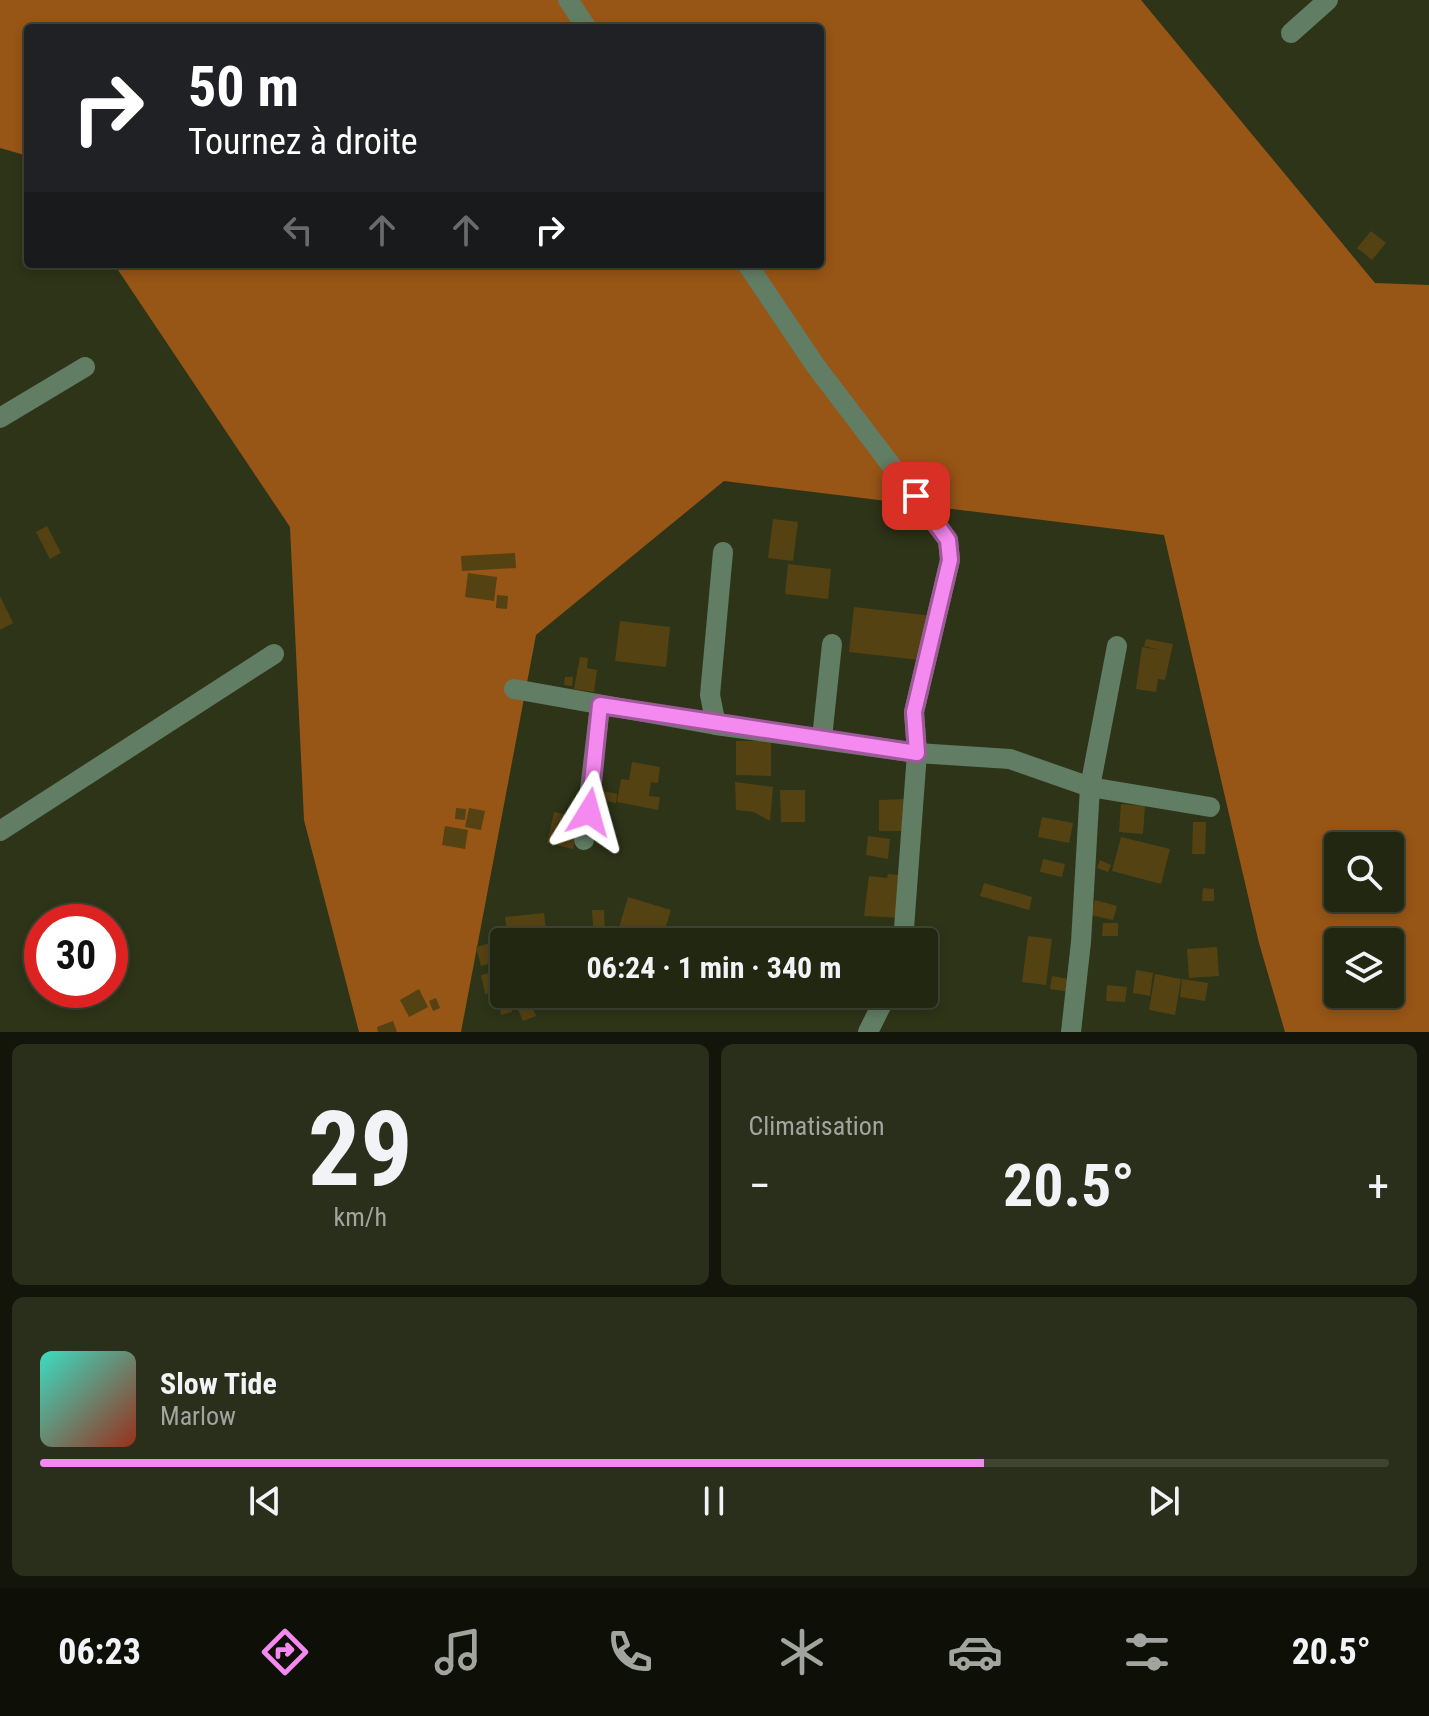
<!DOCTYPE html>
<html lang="fr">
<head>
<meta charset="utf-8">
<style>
  :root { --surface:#222712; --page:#2a2f1b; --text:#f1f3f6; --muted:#a2a59f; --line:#3f4432; --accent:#f489ef }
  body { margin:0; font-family:"Roboto Condensed",sans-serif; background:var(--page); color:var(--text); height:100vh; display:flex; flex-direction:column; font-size:30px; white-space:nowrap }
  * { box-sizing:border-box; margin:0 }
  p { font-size:26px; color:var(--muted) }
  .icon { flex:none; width:44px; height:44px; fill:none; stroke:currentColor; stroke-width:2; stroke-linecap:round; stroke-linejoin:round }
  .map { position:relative; height:1032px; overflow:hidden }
  .drawer { display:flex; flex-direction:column; gap:12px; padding:12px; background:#13150a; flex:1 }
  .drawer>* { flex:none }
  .banner { position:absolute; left:24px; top:24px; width:800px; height:244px; border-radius:8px; box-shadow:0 4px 12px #0003,0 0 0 2px var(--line); background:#202124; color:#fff; overflow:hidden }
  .controls { position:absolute; left:1324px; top:832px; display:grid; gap:16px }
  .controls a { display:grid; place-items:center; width:80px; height:80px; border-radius:8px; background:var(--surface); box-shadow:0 4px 12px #0003,0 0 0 2px var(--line); font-size:40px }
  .speed { position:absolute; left:24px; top:904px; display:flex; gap:16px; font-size:40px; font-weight:700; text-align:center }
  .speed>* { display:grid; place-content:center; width:104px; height:104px; border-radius:50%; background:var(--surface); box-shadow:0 4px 12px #0003,0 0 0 2px var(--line); line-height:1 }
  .speed .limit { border:12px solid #d22; background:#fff; color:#111 }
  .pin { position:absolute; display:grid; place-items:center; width:68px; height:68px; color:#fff; margin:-34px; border-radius:16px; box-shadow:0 4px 12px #0006 }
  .me { position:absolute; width:88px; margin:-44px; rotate:8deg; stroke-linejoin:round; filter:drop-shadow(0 0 6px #0008) }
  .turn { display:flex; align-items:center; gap:28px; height:168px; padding:0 32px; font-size:36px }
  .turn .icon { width:104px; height:104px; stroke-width:2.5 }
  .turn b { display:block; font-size:56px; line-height:68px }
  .lanes { display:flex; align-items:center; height:76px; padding:0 32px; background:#0003; justify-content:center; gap:40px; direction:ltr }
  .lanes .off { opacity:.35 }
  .big { font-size:60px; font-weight:700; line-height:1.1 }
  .drawer .widget { flex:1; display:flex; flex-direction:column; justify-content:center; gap:12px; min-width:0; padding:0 28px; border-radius:12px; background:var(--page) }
  .drawer .dial { align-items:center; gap:0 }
  .dial b { font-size:104px; line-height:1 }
  .song { display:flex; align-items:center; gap:24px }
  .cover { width:96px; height:96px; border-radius:12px; background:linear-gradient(135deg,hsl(170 70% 55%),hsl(10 70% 35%)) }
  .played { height:8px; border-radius:4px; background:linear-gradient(90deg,var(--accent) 70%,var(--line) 70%) }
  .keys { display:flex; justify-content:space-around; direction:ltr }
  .heat { display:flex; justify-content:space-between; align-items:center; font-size:44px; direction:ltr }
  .drawer .tiles { flex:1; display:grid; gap:12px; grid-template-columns:1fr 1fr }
  .widget:last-child { grid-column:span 2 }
  .trip { position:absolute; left:490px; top:928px; width:448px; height:80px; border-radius:8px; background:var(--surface); box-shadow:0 4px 12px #0003,0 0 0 2px var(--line); font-weight:700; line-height:80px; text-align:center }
  .dock { display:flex; height:128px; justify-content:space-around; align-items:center; background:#0e1007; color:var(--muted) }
  .dock .icon { width:56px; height:56px }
  .dock .on { color:var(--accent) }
  .dock b { font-size:36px; color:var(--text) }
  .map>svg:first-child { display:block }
</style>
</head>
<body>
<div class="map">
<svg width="1429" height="1032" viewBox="0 0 1429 1032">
  <rect width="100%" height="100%" fill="#2e3418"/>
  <path fill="#975516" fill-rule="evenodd" d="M0,0h1141l234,283 54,2v747h-144l-26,-89 -95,-408 -440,-54 -188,154 -75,397h-102l-55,-212 -14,-293 -176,-263h706v-236h-792v128l-28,-8zM1338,846h52v52h-52zM1338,942h52v52h-52z"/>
  <g fill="#544213">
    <path d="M1371,231l15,12 -14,17 -15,-12z"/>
    <path d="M773,519l25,3 -5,39 -25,-3z"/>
    <path d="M47,526l14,27 -11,6 -14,-27z"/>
    <path d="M515,553l1,15 -54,3 -1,-15z"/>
    <path d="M788,564l43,5 -3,30 -43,-5z"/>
    <path d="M468,573l29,4 -3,24 -29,-4z"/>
    <path d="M497,595l11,1 -1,13 -11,-1z"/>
    <path d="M0,596l13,27 -13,7z"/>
    <path d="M854,607l79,9 -5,45 -79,-9z"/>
    <path d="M620,621l50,6 -4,40 -51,-6z"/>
    <path d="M1146,639l27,5 -8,36 -7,-1 -2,13 -20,-3 6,-42 18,3 -16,-4z"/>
    <path d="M580,657l8,1 -1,10 10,2 -3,22 -20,-3z"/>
    <path d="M565,677h8l-1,9 -8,-1z"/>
    <path d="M736,741h35v35l-35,-1z"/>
    <path d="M632,762l28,5 -2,16 -7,-1 -2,14 11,1 -2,13 -41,-8 4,-23 8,1z"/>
    <path d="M735,782l38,5 -3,34 -16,-9 -18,-2z"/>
    <path d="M780,790h25v32h-24z"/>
    <path d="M603,791l14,3 -1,9 -14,-3z"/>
    <path d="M907,799l1,32h-29v-31z"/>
    <path d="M1121,804l24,2 -2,28 -24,-2z"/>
    <path d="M456,808l10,1 -1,11 -10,-1z"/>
    <path d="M469,808l16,3 -4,19 -16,-3z"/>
    <path d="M554,812l26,6 -7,31 -26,-6z"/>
    <path d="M1042,817l31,6 -4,20 -31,-6z"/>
    <path d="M1193,822h13l-1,32h-13z"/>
    <path d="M445,826l23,4 -3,19 -23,-4z"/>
    <path d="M868,836l22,3 -2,20 -22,-4z"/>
    <path d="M1121,837l49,12 -9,35 -49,-13z"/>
    <path d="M1043,859l22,5 -3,13 -22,-5z"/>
    <path d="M1100,860l11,5 -3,7 -11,-4z"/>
    <path d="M888,874l21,2 -5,42 -40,-2 5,-40 18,2z"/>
    <path d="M984,883l48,14 -3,13 -49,-14z"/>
    <path d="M1203,888l11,1v12h-12z"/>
    <path d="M628,897l43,13 -10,32 -46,-1z"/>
    <path d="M1095,900l22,6 -4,14 -22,-5z"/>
    <path d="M592,910h12l1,29h-11z"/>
    <path d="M544,913l3,26 -39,3 -3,-25z"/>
    <path d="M1103,923h15v13h-16z"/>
    <path d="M712,930l13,1 -1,11h-13z"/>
    <path d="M1028,936l24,3 -6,46 -24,-3z"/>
    <path d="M495,942l6,18 -20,6 -5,-19z"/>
    <path d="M1217,947l2,29 -30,2 -2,-29z"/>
    <path d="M1136,970l17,3 -3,23 -17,-3z"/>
    <path d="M500,971l4,18 -19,5 -4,-19z"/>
    <path d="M1155,974l26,5 -6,36 -26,-5z"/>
    <path d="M1052,976l22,4 -3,12 -21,-3z"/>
    <path d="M1182,979l26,4 -3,18 -25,-4z"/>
    <path d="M1107,985l20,2 -2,15 -19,-1z"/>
    <path d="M419,989l9,18 -19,10 -9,-17z"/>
    <path d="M508,995l4,17 -11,3 -4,-18z"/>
    <path d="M436,998l4,10 -7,3 -4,-10z"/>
    <path d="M531,1004l5,12 -13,5 -5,-12z"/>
    <path d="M393,1021l4,11h-19l-1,-5z"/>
  </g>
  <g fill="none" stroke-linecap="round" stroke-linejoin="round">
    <g stroke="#617d64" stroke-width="20">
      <path d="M568,0l19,28"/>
      <path d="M1291,33l37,-33"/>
      <path d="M747,264l68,101 133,175 2,20 -36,152 3,41 -14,189"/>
      <path d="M0,418l85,-51"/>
      <path d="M514,689l202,36 201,28 93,6 80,28 120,20"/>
      <path d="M716,725l-6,-30 13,-143"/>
      <path d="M822,738l10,-94"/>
      <path d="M0,831l274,-177"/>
      <path d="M584,840l16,-135"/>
      <path d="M868,1032l19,-38"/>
      <path d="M1071,1032l10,-90 9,-155 27,-141"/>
    </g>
  </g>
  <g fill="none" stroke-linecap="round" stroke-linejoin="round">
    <defs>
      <path id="route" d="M589,812l11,-107 317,48 -3,-41 36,-152 -2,-20 -32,-44"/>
    </defs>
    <use href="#route" stroke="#9f599b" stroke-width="20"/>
    <use href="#route" stroke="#f489ef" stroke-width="14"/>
  </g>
</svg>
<div class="controls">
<a><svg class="icon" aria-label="search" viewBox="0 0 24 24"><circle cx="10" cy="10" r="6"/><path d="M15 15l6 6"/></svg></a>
<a><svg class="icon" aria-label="layers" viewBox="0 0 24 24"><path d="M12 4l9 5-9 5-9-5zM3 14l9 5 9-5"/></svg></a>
</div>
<div class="speed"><div class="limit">30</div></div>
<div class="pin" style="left:916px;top:496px;background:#d93025"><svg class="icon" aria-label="arrive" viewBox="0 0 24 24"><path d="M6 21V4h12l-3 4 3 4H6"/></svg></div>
<svg class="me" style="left:589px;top:812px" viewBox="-20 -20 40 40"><path d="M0-17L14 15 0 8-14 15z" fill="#f489ef" stroke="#fff" stroke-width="4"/></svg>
<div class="trip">06:24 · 1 min · 340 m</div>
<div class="banner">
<div class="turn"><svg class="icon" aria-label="right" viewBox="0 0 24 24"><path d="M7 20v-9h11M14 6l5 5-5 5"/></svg><div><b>50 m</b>Tournez à droite</div></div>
<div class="lanes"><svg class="icon off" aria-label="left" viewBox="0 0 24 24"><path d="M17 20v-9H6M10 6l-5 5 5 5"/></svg><svg class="icon off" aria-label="ahead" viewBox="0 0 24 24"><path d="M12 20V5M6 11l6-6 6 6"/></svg><svg class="icon off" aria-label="ahead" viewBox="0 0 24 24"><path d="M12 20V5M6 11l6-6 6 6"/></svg><svg class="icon" aria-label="right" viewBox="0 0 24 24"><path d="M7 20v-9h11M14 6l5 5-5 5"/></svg></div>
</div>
</div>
<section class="drawer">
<div class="tiles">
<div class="widget dial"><b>29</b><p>km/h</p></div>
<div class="widget"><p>Climatisation</p>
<div class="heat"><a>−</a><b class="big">20.5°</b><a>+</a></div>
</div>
<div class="widget">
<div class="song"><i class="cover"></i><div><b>Slow Tide</b><p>Marlow</p></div></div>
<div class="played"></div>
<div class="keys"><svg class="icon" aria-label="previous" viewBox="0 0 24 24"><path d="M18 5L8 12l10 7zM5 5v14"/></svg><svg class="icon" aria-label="pause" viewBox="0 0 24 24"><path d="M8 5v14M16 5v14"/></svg><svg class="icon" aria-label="next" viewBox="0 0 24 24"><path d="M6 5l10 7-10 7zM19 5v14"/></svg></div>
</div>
</div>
</section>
<nav class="dock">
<b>06:23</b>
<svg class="icon on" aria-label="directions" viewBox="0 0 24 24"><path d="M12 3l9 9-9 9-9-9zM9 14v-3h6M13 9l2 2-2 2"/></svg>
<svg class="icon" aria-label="music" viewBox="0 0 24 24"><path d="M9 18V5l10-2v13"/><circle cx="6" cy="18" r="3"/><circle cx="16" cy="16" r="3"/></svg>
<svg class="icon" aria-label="phone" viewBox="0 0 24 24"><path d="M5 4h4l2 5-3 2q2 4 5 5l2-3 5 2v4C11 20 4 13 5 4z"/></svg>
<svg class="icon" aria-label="climate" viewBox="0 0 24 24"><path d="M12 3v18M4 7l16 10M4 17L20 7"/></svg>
<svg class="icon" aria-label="car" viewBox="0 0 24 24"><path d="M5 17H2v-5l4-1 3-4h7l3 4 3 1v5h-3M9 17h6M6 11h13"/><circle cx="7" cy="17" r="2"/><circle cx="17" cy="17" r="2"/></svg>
<svg class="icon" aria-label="filters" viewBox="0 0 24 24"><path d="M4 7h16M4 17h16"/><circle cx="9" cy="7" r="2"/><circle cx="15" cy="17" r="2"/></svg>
<b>20.5°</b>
</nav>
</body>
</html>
